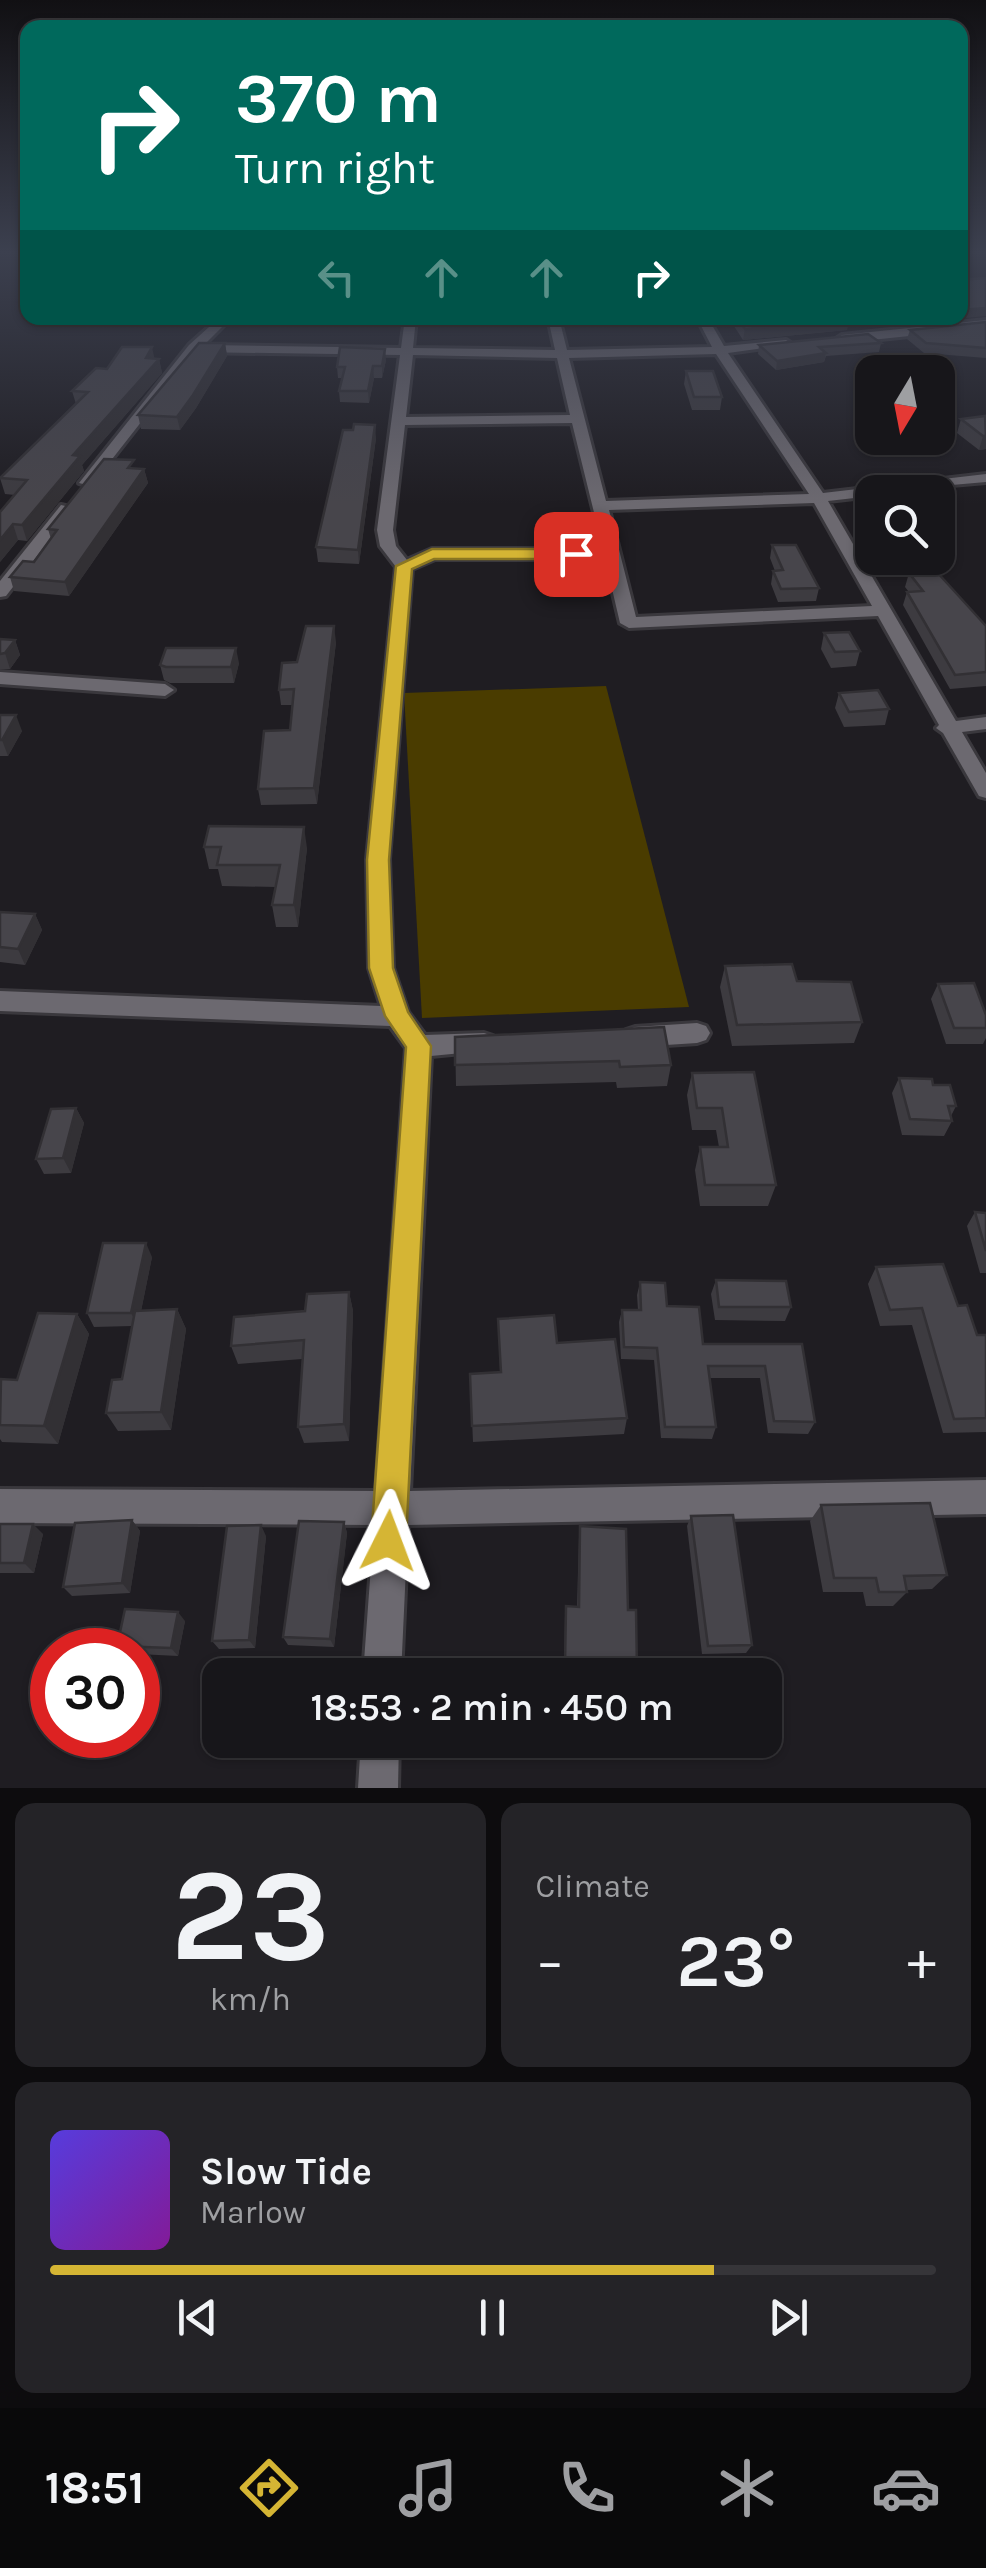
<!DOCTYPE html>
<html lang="en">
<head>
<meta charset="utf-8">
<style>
  :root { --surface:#17161a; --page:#242327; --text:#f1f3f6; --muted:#9e9fa2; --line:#363539; --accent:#d5b534 }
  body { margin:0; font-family:Karla,sans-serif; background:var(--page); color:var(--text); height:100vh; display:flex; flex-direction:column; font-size:38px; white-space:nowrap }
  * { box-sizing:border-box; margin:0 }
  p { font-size:32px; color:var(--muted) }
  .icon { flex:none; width:55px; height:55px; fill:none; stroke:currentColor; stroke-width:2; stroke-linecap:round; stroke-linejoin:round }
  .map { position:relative; height:1788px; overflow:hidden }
  .side { display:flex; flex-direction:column; gap:15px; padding:15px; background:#0d0c0e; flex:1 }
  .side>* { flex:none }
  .banner { position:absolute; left:20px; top:20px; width:948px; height:305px; border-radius:20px; box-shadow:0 2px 8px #0004,0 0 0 2px var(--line); background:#00695c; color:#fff; overflow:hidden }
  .needle { width:65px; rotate:190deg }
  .buttons { position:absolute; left:855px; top:355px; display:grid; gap:20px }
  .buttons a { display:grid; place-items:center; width:100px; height:100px; border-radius:20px; background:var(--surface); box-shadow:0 2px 8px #0004,0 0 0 2px var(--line); font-size:50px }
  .speed { position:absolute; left:30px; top:1628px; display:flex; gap:20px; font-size:50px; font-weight:700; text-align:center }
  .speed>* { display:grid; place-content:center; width:130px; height:130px; border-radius:50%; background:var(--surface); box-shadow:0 2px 8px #0004,0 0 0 2px var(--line); line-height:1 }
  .speed .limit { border:15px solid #d22; background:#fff; color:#111 }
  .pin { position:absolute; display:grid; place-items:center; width:85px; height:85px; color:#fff; margin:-42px; border-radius:20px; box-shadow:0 5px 15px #0006 }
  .me { position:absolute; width:110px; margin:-55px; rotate:3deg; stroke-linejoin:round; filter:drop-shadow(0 0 8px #0008) }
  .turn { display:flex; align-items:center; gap:35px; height:210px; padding:0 50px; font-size:45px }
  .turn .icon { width:130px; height:130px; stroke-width:2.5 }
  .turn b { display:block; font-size:70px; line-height:85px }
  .lanes { display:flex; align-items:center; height:95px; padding:0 50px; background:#0003; justify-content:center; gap:50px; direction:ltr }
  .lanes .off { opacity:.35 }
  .big { font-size:75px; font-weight:600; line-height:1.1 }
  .side .card { flex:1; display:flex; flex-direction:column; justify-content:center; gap:15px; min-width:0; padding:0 35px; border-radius:20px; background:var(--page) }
  .side .dial { align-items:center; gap:0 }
  .dial b { font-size:130px; line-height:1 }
  .song { display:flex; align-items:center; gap:30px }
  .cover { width:120px; height:120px; border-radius:15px; background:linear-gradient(135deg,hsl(250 70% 55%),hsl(290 70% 35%)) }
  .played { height:10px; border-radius:5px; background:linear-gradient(90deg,var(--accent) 75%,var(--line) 75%) }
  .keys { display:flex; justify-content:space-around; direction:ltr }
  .heat { display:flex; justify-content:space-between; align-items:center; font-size:55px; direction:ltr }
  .side .tiles { flex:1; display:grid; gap:15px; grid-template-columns:1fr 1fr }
  .card:last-child { grid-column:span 2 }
  .trip { position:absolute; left:202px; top:1658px; width:580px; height:100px; border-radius:20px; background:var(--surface); box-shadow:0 2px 8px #0004,0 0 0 2px var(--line); font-weight:600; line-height:100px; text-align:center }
  .tabs { display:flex; height:160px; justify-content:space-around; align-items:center; background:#09090a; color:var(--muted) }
  .tabs .icon { width:70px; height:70px }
  .tabs .on { color:var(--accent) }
  .tabs b { font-size:45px; color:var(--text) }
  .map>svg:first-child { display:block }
</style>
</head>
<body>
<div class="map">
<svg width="986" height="1788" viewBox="0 0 986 1788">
  <rect width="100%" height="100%" fill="#1f1d22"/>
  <path fill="#4a3c00" d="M606,686l83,321 -267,11 -18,-325z"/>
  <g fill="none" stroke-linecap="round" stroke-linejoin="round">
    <defs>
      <g id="minor">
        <path d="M219,318h12l-27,27 197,3 4,-30h11l-3,30 142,2 -7,-32h11l8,32 145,-3 -15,-29h11l16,28 62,-6 6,4 -64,9 95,140 163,-19v8l-114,10v4l-44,5 128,220 30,-4v12l-24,3 24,41v25l-7,-2 -36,-63 -7,-5 3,-3 -61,-109 -249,12 -9,-5 -15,-64h-170l-23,10 -23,290 4,109 15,44 17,23 59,-2 9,3 4,7 -4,7 -62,6 -21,435 576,-11v34l-578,11 -7,150h-38l11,-150 -374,-2v-34l376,2 30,-443 -16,-22 -390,-15v-20l381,15 -12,-38 -2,-109 29,-292 -16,-21 -3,-16 23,-175 -204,-3 -105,134 -12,-3 110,-138zM716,354l93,140 -203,7 -37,-143zM413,355l144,3 13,57 -164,2zM572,423l31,126h-171l-25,11 -11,-14 -3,-16 12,-105zM814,503l58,103 -236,11 -27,-107z"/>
        <path d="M986,320v8l-144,15 -6,-4 6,-4z"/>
        <path d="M61,505l13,3 -68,88 -6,1v-16z"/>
        <path d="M0,672l165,12 9,6 -9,6 -165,-12z"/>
        <path d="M697,1023l9,3 4,7 -4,7 -9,3 -62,4 -9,-3 -4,-7 4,-7 9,-3z"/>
        <path d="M361,1740h38l-1,48h-40z"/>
      </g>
    </defs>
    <use href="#minor" stroke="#3a383d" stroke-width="6"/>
    <use href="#minor" fill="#6c6970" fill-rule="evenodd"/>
  </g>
  <g fill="#3d3b40">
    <path d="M723,318h123l1,12 -104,10 -11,-17 1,-5z"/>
    <path d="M986,322v36l-62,-5 -17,-14 3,-9z"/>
    <path d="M225,343l2,13 -31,52 -16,22 -39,-1 -3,-14z"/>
    <path d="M881,343l-2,9 -53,4 -2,6 -48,8 -18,-16 1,-9z"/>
    <path d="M154,358l5,1 3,14 -80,92 2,6 -57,70 -9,-1 -18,22 15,-67 -10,-1 -5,-16 76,-74 -4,-13 35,-22z"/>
    <path d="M386,360l-4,18h-8l-5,25 -29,-1 -1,-11 3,-13h-4l-1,-11z"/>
    <path d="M686,371l36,26 -2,13h-28l-8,-26z"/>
    <path d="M985,416l1,33 -7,1 -22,-17 4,-14z"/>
    <path d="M376,438l-17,126 -41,-2 -2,-15z"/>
    <path d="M136,469h8l4,14 -79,113 -55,-5 -4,-14 24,-15 17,-23 -3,-10z"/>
    <path d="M872,492v32l-14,-16 3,-15z"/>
    <path d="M772,545l47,43 -3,13 -38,1 -7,-18 2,-13h2l-5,-13z"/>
    <path d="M909,573l77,53v60l-36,3 -47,-84 4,-13h2l-4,-5z"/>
    <path d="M824,633l36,18 -4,15 -25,2 -10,-19z"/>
    <path d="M0,639l15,1 5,15 -10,14h-10z"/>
    <path d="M336,642l-19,162 -56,1 -3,-16 32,-59 2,-25h-11l-2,-15 18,-28z"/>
    <path d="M239,663l-5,20h-64l-6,-3 -4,-15z"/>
    <path d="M839,693l50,16 -4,16 -41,2 -9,-19z"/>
    <path d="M0,715l22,16 -14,25h-8z"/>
    <path d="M204,847l103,1 -9,79h-22l-4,-22 4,-18 -54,-1 -4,-17h-9z"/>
    <path d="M0,912l35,2 7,16 -17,35 -25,-3z"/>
    <path d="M725,966l72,15 65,41 -8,21 -122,3 -12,-59z"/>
    <path d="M938,984l48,31v23l-3,6h-37l-15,-45z"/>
    <path d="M455,1037l216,28 -4,21 -50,2 -1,-6 -160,4z"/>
    <path d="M754,1072l22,113 -8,21h-68l-5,-36 5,-23h19l-3,-17h-24l-5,-35 5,-22z"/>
    <path d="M899,1078l34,7 23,21 -5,10 1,5 -8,15 -42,-1 -10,-42z"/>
    <path d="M76,1108l8,15 -13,50 -27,1 -8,-15z"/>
    <path d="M975,1212l11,1v60h-6l-13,-47z"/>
    <path d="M152,1257l-11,54 36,-2 9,20 -15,101 -53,1 -12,-18 16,-34 10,-53 -38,1 -7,-14z"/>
    <path d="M876,1267l82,39 19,29h9v97l-43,1 -31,-108 -32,1 -12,-42z"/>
    <path d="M716,1280l75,27 -6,14 -70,-1 -4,-26z"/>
    <path d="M640,1282l27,24 36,38h99l13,78 -7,12 -40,-1 -8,-55h-50l6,49 -4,12 -51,-1 -7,-78 -33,-1 -2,-37 3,-12h16l-1,-15z"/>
    <path d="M349,1292l4,19 -4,130 -45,2 -6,-16 4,-68 -64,5 -7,-18z"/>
    <path d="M77,1314l12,20 -31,110 -56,-2 -2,-3v-55l17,-4z"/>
    <path d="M498,1319l59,24 70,75 -3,16 -151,8 -3,-68 30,-2z"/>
    <path d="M821,1505l126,70 -15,14 -25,1v2l-14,14h-27l-3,-14h-40l-13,-71z"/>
    <path d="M691,1516l61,129 -6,8 -44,1 -15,-128z"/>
    <path d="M132,1520l8,11 -10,62 -58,3 -9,-9z"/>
    <path d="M344,1522l3,11 -13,114 -46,-2 -5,-8z"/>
    <path d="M0,1524l43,10 -9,39h-34z"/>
    <path d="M580,1526l48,84 9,60 -2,5h-37l-34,-2 1,-58 1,-9 11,1 2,-71z"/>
    <path d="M266,1536l-11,112 -36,1 -7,-8z"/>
    <path d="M185,1621l-7,35 -40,-2v-4h-16l-5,-4z"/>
  </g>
  <g fill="#323034">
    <path d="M986,308v8l-61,6 1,-4h34v-8z"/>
    <path d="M850,319l-3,11 -104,10 2,-11z"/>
    <path d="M225,343l2,13 -31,52 -16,22 -3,-13z"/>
    <path d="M152,347l3,14 4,-2 3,14 -80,92 2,6 -57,70 -5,-16z"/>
    <path d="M385,349l1,11 -4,18v-12z"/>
    <path d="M826,353l-2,9 -48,8 1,-9z"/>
    <path d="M373,366l1,12 -5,25 -1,-12z"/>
    <path d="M375,425l1,13 -17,126 -1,-14z"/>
    <path d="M983,436h3v13l-7,1z"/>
    <path d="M144,469l4,14 -79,113 -4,-14z"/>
    <path d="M13,524l5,16 -18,22v-22z"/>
    <path d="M334,626l2,16 -19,162 -3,-16z"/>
    <path d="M15,640l5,15 -10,14 -5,-16z"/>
    <path d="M236,648l3,15 -5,20 -3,-16z"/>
    <path d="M16,715l6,16 -14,25 -6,-16z"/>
    <path d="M304,827l3,21 -9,79 -4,-22z"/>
    <path d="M35,914l7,16 -17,35 -7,-16z"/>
    <path d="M76,1108l8,15 -13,50 -8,-15z"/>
    <path d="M146,1243l6,14 -14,69 -7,-13z"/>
    <path d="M349,1292l4,19 -4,130 -5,-17z"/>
    <path d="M177,1309l9,20 -15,101 -10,-18z"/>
    <path d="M77,1314l12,20 -31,110 -14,-18z"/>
    <path d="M132,1520l8,11 -10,62 -8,-10z"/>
    <path d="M344,1522l3,11 -13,114 -4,-8z"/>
    <path d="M33,1524l10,10 -9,39 -10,-10z"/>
    <path d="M261,1525l5,11 -11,112 -6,-8z"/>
    <path d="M178,1612l7,9 -7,35 -7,-8z"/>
  </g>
  <g fill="#47454b" stroke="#323034" stroke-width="2.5">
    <path d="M986,278v30l-26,2v-30z"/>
    <path d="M737,318h109l4,1 -105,10z"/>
    <path d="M986,322v26l-60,-5 -16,-13z"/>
    <path d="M868,334l13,9 -62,4 7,6 -49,8 -18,-16z"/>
    <path d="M199,343h26l-32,52 -16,22 -39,-2z"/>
    <path d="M122,347h30l-6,11 13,1 -86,96 7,1 -58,69 -9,-1 -13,16v-28l27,-32 -27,-2 88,-86 -16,-1 24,-23 11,1z"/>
    <path d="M340,347l45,2 -3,17h-9l-5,25h-29l6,-24h-8z"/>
    <path d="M686,371h27l9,26h-28z"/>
    <path d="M985,416l1,20h-3l-22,-17z"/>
    <path d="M354,424l21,1 -17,125 -42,-3 27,-117h10z"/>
    <path d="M104,459l30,1 -6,8 16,1 -79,113 -55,-5 13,-16 11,1 23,-32 -9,-1z"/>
    <path d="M891,490l3,2h-22v14l-11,-13z"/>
    <path d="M772,545h24l23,43 -38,1 -8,-18 10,-1z"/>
    <path d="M936,571l50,55v46l-31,3 -48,-83 16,-1 -14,-18z"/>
    <path d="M306,626h28l-20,162 -56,1 6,-58 26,-1 4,-41 -15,1 3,-27 15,-1z"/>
    <path d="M849,632l11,19 -25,1 -11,-19z"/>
    <path d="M0,639l15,1 -10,13 -5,1z"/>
    <path d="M166,648h70l-5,19h-65l-6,-2z"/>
    <path d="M878,690l11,19 -40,3 -10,-19z"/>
    <path d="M0,715h16l-14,25h-2z"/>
    <path d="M209,826l95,1 -10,78h-22l8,-40h-63l4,-18h-17z"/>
    <path d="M0,912l35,2 -17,35 -18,-2z"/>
    <path d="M792,964l5,17 54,1 11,40 -125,3 -12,-59z"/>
    <path d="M974,983l12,32v13h-32l-16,-44z"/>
    <path d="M664,1027l7,38 -51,2 -1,-6 -164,4v-28z"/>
    <path d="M754,1072l22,113h-71l-5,-38h28l-6,-39h-25l-5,-35z"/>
    <path d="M899,1078l33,1 1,6h17l6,21h-8l4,15 -42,-2z"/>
    <path d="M76,1108l-13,50 -27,1 15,-50z"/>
    <path d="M975,1212l11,1v38z"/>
    <path d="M103,1243h43l-15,70h-44z"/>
    <path d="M943,1264l15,42 9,-1 10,30h9v83l-32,1 -32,-111 -32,2 -14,-43z"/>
    <path d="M716,1280l70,1 5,26h-72z"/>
    <path d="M640,1282l25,1 2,23 32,1 4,37h99l13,78 -41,-1 -9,-55h-57l8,61h-51l-8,-79 -33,-1 -2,-37h19z"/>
    <path d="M349,1292l-5,132 -46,3 6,-87 -73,6 3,-29 71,-6 2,-17z"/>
    <path d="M177,1309l-16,103 -55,1 6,-33 10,-1 13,-68z"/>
    <path d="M38,1313l39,1 -33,112 -44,-1 1,-46 16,1z"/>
    <path d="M554,1315l3,28 58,-4 12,79 -155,8 -2,-52 31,-2 -3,-53z"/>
    <path d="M930,1503l17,72 -43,1 3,16h-28l-3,-14h-42l-13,-73z"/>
    <path d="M733,1515l19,130 -44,1 -17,-130z"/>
    <path d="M132,1520l-10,63 -59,4 12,-64z"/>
    <path d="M299,1521l45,1 -14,117 -47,-2z"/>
    <path d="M0,1524h33l-9,39h-24z"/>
    <path d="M261,1525l-12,115 -37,1 15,-115z"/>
    <path d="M580,1526l46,3 2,81h8l1,60 -72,-5 1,-59 13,1z"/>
    <path d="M125,1609l53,3 -7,36 -54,-2z"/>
  </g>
  <linearGradient id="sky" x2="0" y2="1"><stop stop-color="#111013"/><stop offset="0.5" stop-color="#3c404f"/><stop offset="1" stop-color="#3c404f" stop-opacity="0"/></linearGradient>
  <rect width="986" height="504" fill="url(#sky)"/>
  <path fill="#d5b534" stroke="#8a7622" stroke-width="2.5" d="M432,549h144l8,5 -8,5h-142l-22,10 -23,291 4,108 15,44 23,34 -25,495 -5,12 -13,6 -12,-6 -5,-12 35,-494 -21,-31 -16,-48 -2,-108 29,-294z"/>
</svg>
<div class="buttons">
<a><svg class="needle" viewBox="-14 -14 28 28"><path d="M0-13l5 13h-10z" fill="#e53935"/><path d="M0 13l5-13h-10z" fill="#9e9fa2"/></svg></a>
<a><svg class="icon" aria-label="search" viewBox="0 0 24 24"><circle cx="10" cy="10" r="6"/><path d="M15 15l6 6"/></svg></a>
</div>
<div class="speed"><div class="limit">30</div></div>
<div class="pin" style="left:576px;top:554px;background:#d93025"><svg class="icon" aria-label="arrive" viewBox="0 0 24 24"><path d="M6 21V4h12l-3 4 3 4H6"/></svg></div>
<svg class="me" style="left:388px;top:1541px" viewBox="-20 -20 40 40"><path d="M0-17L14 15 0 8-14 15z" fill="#d5b534" stroke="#fff" stroke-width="4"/></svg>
<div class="trip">18:53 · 2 min · 450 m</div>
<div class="banner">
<div class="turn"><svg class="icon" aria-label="right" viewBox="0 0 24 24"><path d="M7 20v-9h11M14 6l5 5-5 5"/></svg><div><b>370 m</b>Turn right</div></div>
<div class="lanes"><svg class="icon off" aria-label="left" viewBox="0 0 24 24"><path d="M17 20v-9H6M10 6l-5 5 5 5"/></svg><svg class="icon off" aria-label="ahead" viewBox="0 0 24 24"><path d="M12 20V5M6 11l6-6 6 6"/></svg><svg class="icon off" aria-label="ahead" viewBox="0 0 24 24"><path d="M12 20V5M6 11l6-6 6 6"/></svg><svg class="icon" aria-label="right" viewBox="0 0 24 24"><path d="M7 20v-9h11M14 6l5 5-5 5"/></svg></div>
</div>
</div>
<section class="side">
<div class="tiles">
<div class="card dial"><b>23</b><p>km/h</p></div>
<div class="card"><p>Climate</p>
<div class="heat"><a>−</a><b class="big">23°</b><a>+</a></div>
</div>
<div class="card">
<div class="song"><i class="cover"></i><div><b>Slow Tide</b><p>Marlow</p></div></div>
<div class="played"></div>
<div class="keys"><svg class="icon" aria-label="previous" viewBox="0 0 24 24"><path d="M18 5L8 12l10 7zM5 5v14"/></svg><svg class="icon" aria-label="pause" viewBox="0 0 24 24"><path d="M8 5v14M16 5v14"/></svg><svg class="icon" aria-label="next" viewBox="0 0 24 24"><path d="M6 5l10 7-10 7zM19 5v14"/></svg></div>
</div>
</div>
</section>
<nav class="tabs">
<b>18:51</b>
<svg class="icon on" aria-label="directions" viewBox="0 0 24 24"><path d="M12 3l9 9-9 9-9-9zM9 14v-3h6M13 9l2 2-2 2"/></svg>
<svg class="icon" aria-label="music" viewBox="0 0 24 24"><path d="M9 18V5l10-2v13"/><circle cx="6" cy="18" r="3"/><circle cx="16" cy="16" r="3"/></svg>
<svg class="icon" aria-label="phone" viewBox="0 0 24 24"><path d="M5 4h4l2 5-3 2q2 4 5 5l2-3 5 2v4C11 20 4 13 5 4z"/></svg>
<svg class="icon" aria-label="climate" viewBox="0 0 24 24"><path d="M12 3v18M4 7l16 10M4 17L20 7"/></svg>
<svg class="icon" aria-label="car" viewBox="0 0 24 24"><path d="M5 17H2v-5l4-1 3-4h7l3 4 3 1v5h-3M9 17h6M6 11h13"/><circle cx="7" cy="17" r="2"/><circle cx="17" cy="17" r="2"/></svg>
</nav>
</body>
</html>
